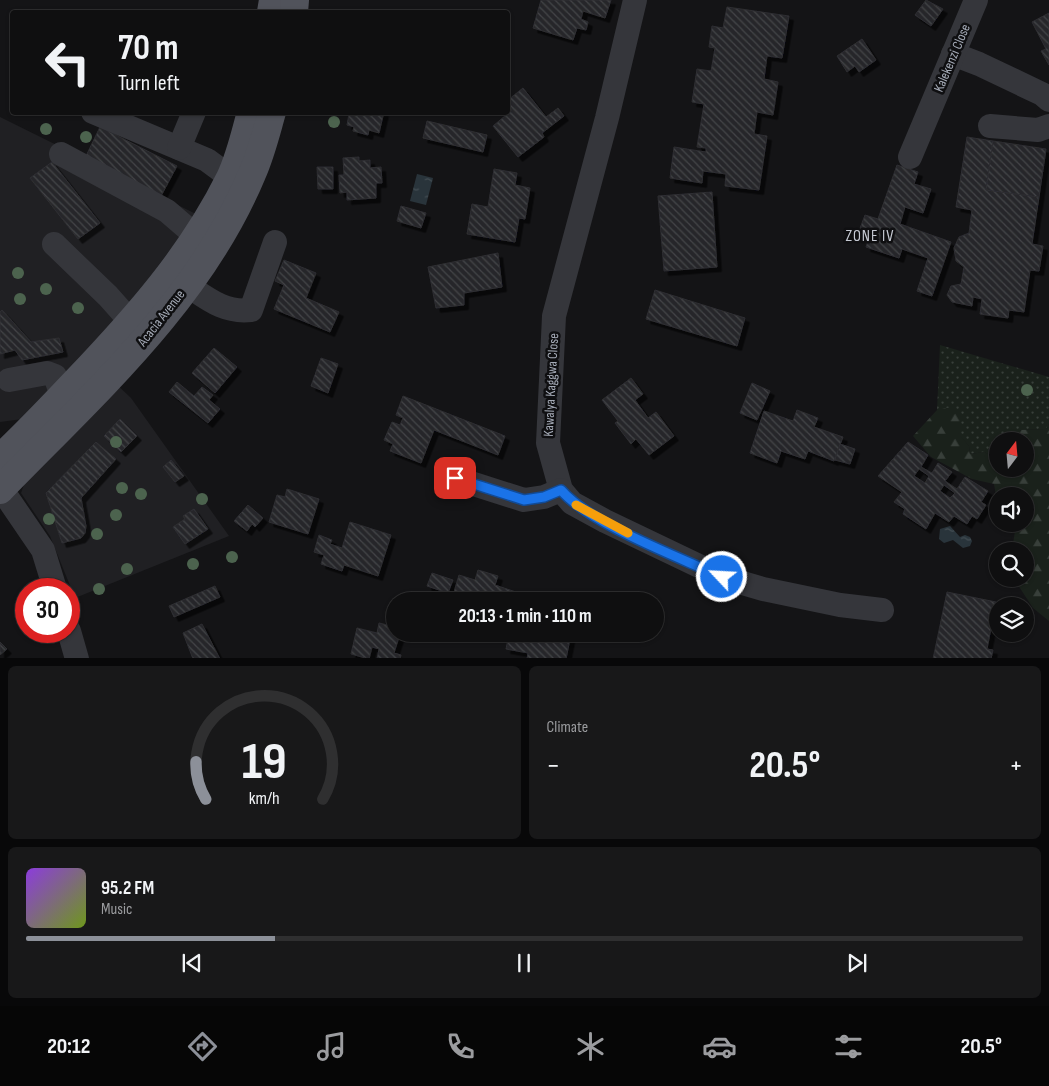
<!DOCTYPE html>
<html lang="en">
<head>
<meta charset="utf-8">
<style>
  :root { --surface:#0f0f10; --page:#181819; --text:#f1f3f6; --muted:#9b9c9f; --line:#2f2f30; --accent:#8c9099 }
  body { margin:0; font-family:"Sofia Sans Condensed",sans-serif; background:var(--page); color:var(--text); height:100vh; display:flex; flex-direction:column; font-size:19px; white-space:nowrap }
  * { box-sizing:border-box; margin:0 }
  p { font-size:16px; color:var(--muted) }
  .icon { flex:none; width:28px; height:28px; fill:none; stroke:currentColor; stroke-width:2; stroke-linecap:round; stroke-linejoin:round }
  .map { position:relative; height:658px; overflow:hidden }
  .sheet { display:flex; flex-direction:column; gap:8px; padding:8px; background:#080809; flex:1 }
  .sheet>* { flex:none }
  .hud { position:absolute; left:10px; top:10px; width:500px; height:105px; border-radius:5px; box-shadow:0 1px 4px #0004,0 0 0 1px var(--line); background:#0f0f10; color:var(--text); overflow:hidden }
  .needle { width:32px; rotate:16deg }
  .controls { position:absolute; left:989px; top:432px; display:grid; gap:10px }
  .controls a { display:grid; place-items:center; width:45px; height:45px; border-radius:50%; background:var(--surface); box-shadow:0 1px 4px #0004,0 0 0 1px var(--line); font-size:25px }
  .speed { position:absolute; left:15px; top:578px; display:flex; gap:10px; font-size:25px; font-weight:700; text-align:center }
  .speed>* { display:grid; place-content:center; width:65px; height:65px; border-radius:50%; background:var(--surface); box-shadow:0 1px 4px #0004,0 0 0 1px var(--line); line-height:1 }
  .speed .limit { border:8px solid #d22; background:#fff; color:#111 }
  .pin { position:absolute; display:grid; place-items:center; width:42px; height:42px; color:#fff; margin:-21px; border-radius:10px; box-shadow:0 2px 8px #0006 }
  .me { position:absolute; width:55px; margin:-28px; rotate:295deg; stroke-linejoin:round; filter:drop-shadow(0 0 4px #0008) }
  .turn { display:flex; align-items:center; gap:18px; height:105px; padding:0 25px; font-size:22px }
  .turn .icon { width:65px; height:65px; stroke-width:2.5 }
  .turn b { display:block; font-size:35px; line-height:42px }
  .big { font-size:38px; font-weight:700; line-height:1.1 }
  .sheet .card { flex:1; display:flex; flex-direction:column; justify-content:center; gap:8px; min-width:0; padding:0 18px; border-radius:8px; background:var(--page) }
  .sheet .dial { align-items:center; gap:0 }
  .dial svg { height:130px; overflow:visible; fill:none; stroke:var(--line); stroke-width:7; stroke-linecap:round; text-anchor:middle }
  .dial text { fill:var(--text); stroke:none }
  .song { display:flex; align-items:center; gap:15px }
  .cover { width:60px; height:60px; border-radius:8px; background:linear-gradient(135deg,hsl(270 70% 55%),hsl(80 70% 35%)) }
  .played { height:5px; border-radius:2px; background:linear-gradient(90deg,var(--accent) 25%,var(--line) 25%) }
  .keys { display:flex; justify-content:space-around; direction:ltr }
  .heat { display:flex; justify-content:space-between; align-items:center; font-size:28px; direction:ltr }
  .sheet .tiles { flex:1; display:grid; gap:8px; grid-template-columns:1fr 1fr }
  .card:last-child { grid-column:span 2 }
  .trip { position:absolute; left:386px; top:592px; width:278px; height:50px; border-radius:25px; background:var(--surface); box-shadow:0 1px 4px #0004,0 0 0 1px var(--line); font-weight:700; line-height:50px; text-align:center }
  .tabs { display:flex; height:80px; justify-content:space-around; align-items:center; background:#060606; color:var(--muted) }
  .tabs .icon { width:35px; height:35px }
  .tabs .active { color:var(--accent) }
  .tabs b { font-size:22px; color:var(--text) }
  .map>svg:first-child { display:block }
</style>
</head>
<body>
<div class="map">
<svg width="1049" height="659" viewBox="0 0 1049 659">
  <defs>
    <pattern id="grass-dots" width="8" height="8" patternUnits="userSpaceOnUse" patternTransform="scale(1.25)"><rect width="8" height="8" fill="#1a211b"/><path d="M2 2h.1M6 6h.1" fill="none" stroke="#383f3a" stroke-width="1.8" stroke-linecap="round"/></pattern>
    <pattern id="forest-firs" width="22" height="20" patternUnits="userSpaceOnUse" patternTransform="scale(1.25)"><rect width="22" height="20" fill="#1a211b"/><path d="M5 1l3.5 6h-7zM16 11l3.5 6h-7z" fill="#383f3a"/></pattern>
    <pattern id="water-ripples" width="26" height="14" patternUnits="userSpaceOnUse" patternTransform="scale(1.25)"><rect width="26" height="14" fill="#29343b"/><path d="M2 4q2-2 4 0t4 0M15 11q2-2 4 0t4 0" fill="none" stroke="#454f55"/></pattern>
    <pattern id="building-back-hatch" width="6" height="6" patternUnits="userSpaceOnUse" patternTransform="scale(1.25)"><rect width="6" height="6" fill="#27272a"/><path d="M-1 5l2 2M0 0l6 6M5-1l2 2" fill="none" stroke="#434447"/></pattern>
    <filter id="shadow"><feDropShadow dx="4.5" dy="4.5" stdDeviation="0" flood-color="#0009"/></filter>
  </defs>
  <rect width="100%" height="100%" fill="#141416"/>
  <g fill="#202023">
    <path d="M0,117l196,97 -75,103 -91,101 -30,4z"/>
    <path d="M114,382l17,16 98,138 -154,62 -25,-62 -29,-43 5,-14z"/>
  </g>
  <path fill="url(#grass-dots)" d="M940,345l109,32v47l-3,5 -25,1 -6,11h-17l-1,20 -12,-9 -15,2 -1,-8 -32,-36z"/>
  <path fill="url(#forest-firs)" d="M952,407l10,11 -4,15 11,13 1,8 15,-2 12,9 1,8h14l11,5 4,-15 -2,-3v-15h-10l6,-11 25,-1 3,-5v197l-16,-13 -17,-26v-3h9v-28h-13l4,-27h9v-28h-27l-1,6 -3,-18 -22,-5 -41,-22 -18,-21 24,-26z"/>
  <g fill="url(#water-ripples)">
    <path d="M417,174l16,4 -7,27 -16,-4z"/>
    <path d="M950,526l10,11 5,-2 5,2 2,4 -2,5 -7,2 -10,-8 -9,3 -5,-4 1,-10z"/>
  </g>
  <g fill="url(#building-back-hatch)" stroke="#2e2e32" fill-rule="evenodd" filter="url(#shadow)">
    <path d="M541,0h70l-6,18 -22,-7 -2,8 7,3 -2,8 -9,-2 -4,12 -40,-12z"/>
    <path d="M926,0l17,9 -12,17 -16,-11z"/>
    <path d="M727,7l62,9 -7,42 -15,-2 -3,23 14,3 -5,33 -16,-3 -3,22 13,2 -8,54 -34,-4 1,-12 -23,-3 -1,12 -32,-5 4,-31 32,5v-4l-9,-1 7,-43 -12,-2 5,-33 14,2 4,-23 -6,-1 3,-21 11,2z"/>
    <path d="M1049,13v52l-8,-14 5,-2 -14,-27z"/>
    <path d="M862,39l14,21 -17,12 -4,-6 -8,6 -10,-16z"/>
    <path d="M523,88l23,29 12,-9 6,8 -22,17 2,4 -26,20 -25,-31 19,-16 -4,-5v-5z"/>
    <path d="M345,112h39l-5,21 -10,-3 -1,5 -15,-4 1,-4 -7,-2 2,-11z"/>
    <path d="M427,121l60,14 -4,17 -60,-14z"/>
    <path d="M100,127l77,39 -16,30 -76,-38z"/>
    <path d="M967,137l26,4 -7,49 53,7 -7,47 11,2 -4,25 -9,-1 -6,42 -15,-2 -1,8 -28,-4 2,-15 -9,-2 -1,9 -20,-4 -5,-7 4,-9 10,-2 3,-17 -8,-6 -2,-13 5,-11 10,-4 3,-23 -16,-3z"/>
    <path d="M993,141l53,8 -7,48 -53,-7z"/>
    <path d="M359,157v4l11,-1v8l11,-1 1,16h-6v15l-29,2v-8l-7,1 -1,-18h5l-1,-17z"/>
    <path d="M52,162l48,61 -22,16 -48,-61z"/>
    <path d="M897,165l21,7 -4,12 17,5 -8,24 -18,-6 -5,17 51,18 -19,54 -15,-5 11,-33 -26,-9 -3,9 -33,-11 4,-12 -11,-4 6,-16 13,4z"/>
    <path d="M317,167h16v22h-15z"/>
    <path d="M494,169l23,4 -2,12 15,3 -5,31 -6,-1 -4,24 -48,-8 5,-30 16,3z"/>
    <path d="M712,192l5,75 -53,4 -6,-75z"/>
    <path d="M401,206l25,7 -5,15 -24,-7z"/>
    <path d="M498,253l4,34 -38,6v12l-28,3 -8,-41z"/>
    <path d="M284,260l32,13 -10,25 33,14 -9,20 -56,-23 10,-24 -9,-4z"/>
    <path d="M655,290l90,28 -8,28 -91,-27z"/>
    <path d="M2,310l29,32 28,-4 4,14 -41,8 -7,-10 -15,4v-42z"/>
    <path d="M214,348l23,19 -22,26 -23,-20z"/>
    <path d="M321,358l17,6 -10,29 -17,-7z"/>
    <path d="M631,378l12,16 -8,6 13,18 8,-6 18,24 -25,19 -13,-16 -5,5 -16,-21 3,-2 -16,-21z"/>
    <path d="M177,382l17,14 8,-9 11,8 -4,5 11,9 -12,14 -39,-31z"/>
    <path d="M752,383l18,8 -13,29 -17,-7z"/>
    <path d="M403,396l102,40 -7,19 -64,-25 -13,33 -31,-12 3,-7 -9,-4 8,-18 8,3 3,-7 -7,-3z"/>
    <path d="M797,410l21,8 -4,9 29,10 -9,24 -26,-10 -3,8 -24,-8 -4,12 -27,-10 14,-42 29,10z"/>
    <path d="M120,419l17,17 -16,16 -17,-16z"/>
    <path d="M96,442l20,17 -35,39 5,28 -1,7 -4,5 -19,5 -16,-50z"/>
    <path d="M908,442l20,13 -7,12 11,6 6,-10 14,9 -7,9 12,8 8,-12 23,14 -7,11 5,3 -9,14 -5,-3 -5,8 -13,-8 -5,6 -14,-9 -9,16 -23,-15 2,-5 -11,-7 8,-10 -24,-16zM919,469l10,7 -4,7 -11,-7zM944,485l11,8 -5,5 -10,-7z"/>
    <path d="M840,444l15,5 -5,15 -15,-4z"/>
    <path d="M171,460l13,16 -9,6 -12,-15z"/>
    <path d="M287,489l32,10 -11,35 -39,-12 8,-27 8,2z"/>
    <path d="M248,505l15,13 -8,9 -3,-3 -5,7 -13,-10z"/>
    <path d="M194,509l14,20 -23,15 -12,-17 12,-8 -2,-3z"/>
    <path d="M350,522l41,13 -13,41 -34,-11 -2,6 -21,-7 3,-9 -10,-3 5,-17 13,5 -2,4 12,4z"/>
    <path d="M478,570l20,6 -3,9 24,8 -2,7 -13,-4 -2,5h-46l-4,-2 7,-24 16,5z"/>
    <path d="M432,573l21,7 -5,13 -21,-7z"/>
    <path d="M215,586l5,11 -46,20 -5,-11z"/>
    <path d="M947,592l49,10 -9,47 6,1 -2,9h-58z"/>
    <path d="M379,623l16,4v7h5l-6,19 7,2 -1,4h-23l2,-10 -7,-2 -3,12 -18,-5 6,-26 20,5z"/>
    <path d="M202,624l18,35h-27l-10,-26z"/>
    <path d="M509,634h62l-5,25h-39l1,-6 -22,-4z"/>
    <path d="M0,642l7,7 -7,6z"/>
  </g>
  <g fill="none" stroke-linecap="round" stroke-linejoin="round">
    <g stroke="#35363b" stroke-width="24">
      <path d="M635,0l-28,118 -53,198 -6,127 13,47 11,13 33,18 117,56 41,12 77,16 42,5"/>
      <path d="M953,54l26,10 63,30 7,6"/>
      <path d="M93,112l114,48 23,17"/>
      <path d="M990,126l48,4 11,-4"/>
      <path d="M179,148l15,-36"/>
      <path d="M61,154l106,57 29,25"/>
      <path d="M910,157l66,-157"/>
      <path d="M54,244l54,52 24,27"/>
      <path d="M187,285c21,14 37,28 64,25l24,-68"/>
      <path d="M9,380l38,-7 8,3 7,19"/>
      <path d="M455,478l69,22 20,-3 17,-7"/>
      <path d="M0,487l43,63 12,39"/>
      <path d="M69,631l8,28"/>
    </g>
    <g stroke="#51535b" stroke-width="28">
      <path d="M271,12l2,-12"/>
      <path d="M294,12l1,-12"/>
      <path d="M0,458c27,-25 52,-52 77,-78 59,-62 115,-125 153,-202 10,-21 15,-44 21,-66"/>
      <path d="M0,490c94,-97 199,-189 252,-316 9,-20 14,-41 20,-62"/>
    </g>
  </g>
  <g fill="#4c634e">
    <circle cx="334" cy="122" r="6"/>
    <circle cx="46" cy="129" r="6"/>
    <circle cx="86" cy="137" r="6"/>
    <circle cx="18" cy="273" r="6"/>
    <circle cx="46" cy="289" r="6"/>
    <circle cx="20" cy="299" r="6"/>
    <circle cx="78" cy="308" r="6"/>
    <circle cx="1027" cy="390" r="6"/>
    <circle cx="116" cy="442" r="6"/>
    <circle cx="122" cy="488" r="6"/>
    <circle cx="141" cy="494" r="6"/>
    <circle cx="202" cy="499" r="6"/>
    <circle cx="116" cy="515" r="6"/>
    <circle cx="49" cy="519" r="6"/>
    <circle cx="97" cy="534" r="6"/>
    <circle cx="232" cy="557" r="6"/>
    <circle cx="193" cy="564" r="6"/>
    <circle cx="127" cy="569" r="6"/>
    <circle cx="99" cy="589" r="6"/>
  </g>
  <g fill="none" stroke-linecap="round" stroke-linejoin="round">
    <defs>
      <path id="route" d="M455,478l69,22 20,-3 17,-7c29,34 118,67 161,87"/>
    </defs>
    <use href="#route" stroke="#114b97" stroke-width="12"/>
    <use href="#route" stroke="#1a73e8" stroke-width="9"/>
    <path stroke="#f59e0b" stroke-width="9" d="M576,505l52,28"/>
  </g>
  <g text-anchor="middle" dominant-baseline="central" stroke-width="5" stroke-linejoin="round" paint-order="stroke">
    <g font-size="14" fill="#a5abb7" stroke="#0f0f11">
      <text transform="translate(952 58) rotate(-67)">Kalekenzi Close</text>
      <text transform="translate(161 318) rotate(-52)">Acacia Avenue</text>
      <text transform="translate(551 385) rotate(-87)">Kawalya Kaggwa Close</text>
    </g>
    <g font-size="16" letter-spacing="1" fill="#c6cad3" stroke="#0f0f11">
      <text x="870" y="236">ZONE IV</text>
    </g>
  </g>
</svg>
<div class="controls">
<a><svg class="needle" viewBox="-14 -14 28 28"><path d="M0-13l5 13h-10z" fill="#e53935"/><path d="M0 13l5-13h-10z" fill="#9b9c9f"/></svg></a>
<a><svg class="icon" aria-label="sound" viewBox="0 0 24 24"><path d="M4 9h4l5-4v14l-5-4H4zM17 9q2 3 0 6"/></svg></a>
<a><svg class="icon" aria-label="search" viewBox="0 0 24 24"><circle cx="10" cy="10" r="6"/><path d="M15 15l6 6"/></svg></a>
<a><svg class="icon" aria-label="layers" viewBox="0 0 24 24"><path d="M12 4l9 5-9 5-9-5zM3 14l9 5 9-5"/></svg></a>
</div>
<div class="speed"><div class="limit">30</div></div>
<div class="pin" style="left:455px;top:478px;background:#d93025"><svg class="icon" aria-label="arrive" viewBox="0 0 24 24"><path d="M6 21V4h12l-3 4 3 4H6"/></svg></div>
<svg class="me" style="left:722px;top:577px" viewBox="-20 -20 40 40"><circle r="17" fill="#1a73e8" stroke="#fff" stroke-width="3"/><path d="M0-11L8 9 0 5-8 9z" fill="#fff"/></svg>
<div class="trip">20:13 · 1 min · 110 m</div>
<div class="hud">
<div class="turn"><svg class="icon" aria-label="left" viewBox="0 0 24 24"><path d="M17 20v-9H6M10 6l-5 5 5 5"/></svg><div><b>70 m</b>Turn left</div></div>
</div>
</div>
<section class="sheet">
<div class="tiles">
<div class="card dial"><svg viewBox="0 0 100 80">
<path d="M14 69A42 42 0 1 1 86 69"/>
<path d="M14 69A42 42 0 0 1 8 46" stroke="#8c9099"/>
<text x="50" y="56" font-size="32" font-weight="700">19</text>
<text x="50" y="72" font-size="11">km/h</text>
</svg></div>
<div class="card"><p>Climate</p>
<div class="heat"><a>−</a><b class="big">20.5°</b><a>+</a></div>
</div>
<div class="card">
<div class="song"><i class="cover"></i><div><b>95.2 FM</b><p>Music</p></div></div>
<div class="played"></div>
<div class="keys"><svg class="icon" aria-label="previous" viewBox="0 0 24 24"><path d="M18 5L8 12l10 7zM5 5v14"/></svg><svg class="icon" aria-label="pause" viewBox="0 0 24 24"><path d="M8 5v14M16 5v14"/></svg><svg class="icon" aria-label="next" viewBox="0 0 24 24"><path d="M6 5l10 7-10 7zM19 5v14"/></svg></div>
</div>
</div>
</section>
<nav class="tabs">
<b>20:12</b>
<svg class="icon active" aria-label="directions" viewBox="0 0 24 24"><path d="M12 3l9 9-9 9-9-9zM9 14v-3h6M13 9l2 2-2 2"/></svg>
<svg class="icon" aria-label="music" viewBox="0 0 24 24"><path d="M9 18V5l10-2v13"/><circle cx="6" cy="18" r="3"/><circle cx="16" cy="16" r="3"/></svg>
<svg class="icon" aria-label="phone" viewBox="0 0 24 24"><path d="M5 4h4l2 5-3 2q2 4 5 5l2-3 5 2v4C11 20 4 13 5 4z"/></svg>
<svg class="icon" aria-label="climate" viewBox="0 0 24 24"><path d="M12 3v18M4 7l16 10M4 17L20 7"/></svg>
<svg class="icon" aria-label="car" viewBox="0 0 24 24"><path d="M5 17H2v-5l4-1 3-4h7l3 4 3 1v5h-3M9 17h6M6 11h13"/><circle cx="7" cy="17" r="2"/><circle cx="17" cy="17" r="2"/></svg>
<svg class="icon" aria-label="filters" viewBox="0 0 24 24"><path d="M4 7h16M4 17h16"/><circle cx="9" cy="7" r="2"/><circle cx="15" cy="17" r="2"/></svg>
<b>20.5°</b>
</nav>
</body>
</html>
